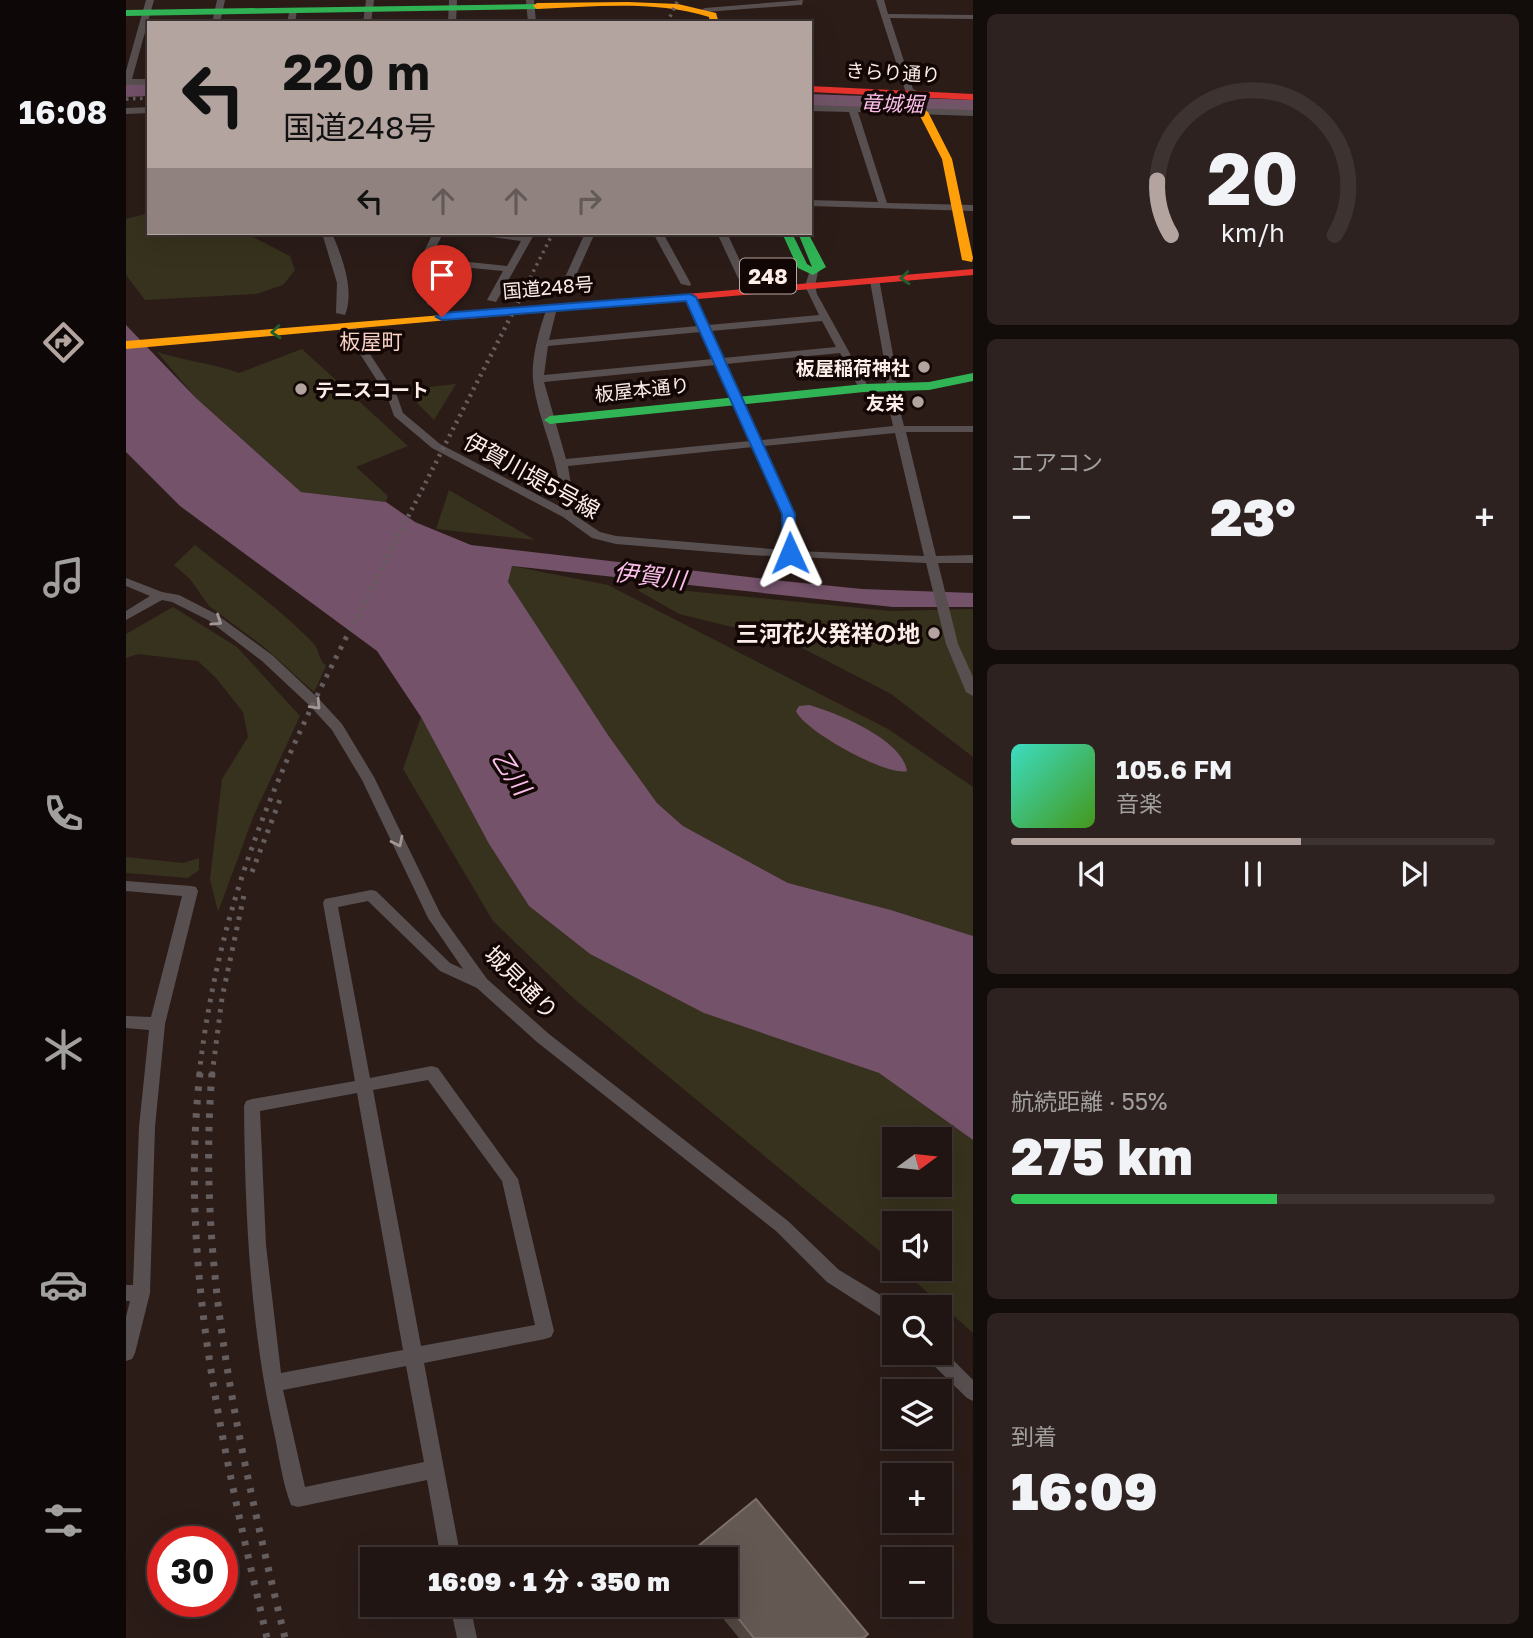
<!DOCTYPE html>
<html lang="ja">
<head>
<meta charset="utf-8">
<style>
  :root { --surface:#201512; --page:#2d2220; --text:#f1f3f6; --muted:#a29f9f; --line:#3d3432; --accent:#b4a49f }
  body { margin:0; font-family:"Golos Text","Noto Sans JP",sans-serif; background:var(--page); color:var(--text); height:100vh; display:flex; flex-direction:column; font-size:26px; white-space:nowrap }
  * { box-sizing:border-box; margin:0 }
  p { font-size:23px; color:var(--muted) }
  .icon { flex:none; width:38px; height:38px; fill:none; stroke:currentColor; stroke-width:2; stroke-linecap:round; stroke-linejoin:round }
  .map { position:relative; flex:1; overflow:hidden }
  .drawer { display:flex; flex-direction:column; gap:14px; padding:14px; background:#120c0a; width:560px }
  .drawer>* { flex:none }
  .guide { position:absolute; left:21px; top:21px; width:665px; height:214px; border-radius:0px; box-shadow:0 7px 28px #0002,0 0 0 2px var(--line); background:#b4a49f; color:#111; overflow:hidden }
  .needle { width:46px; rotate:75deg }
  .tools { position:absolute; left:756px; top:1127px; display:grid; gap:14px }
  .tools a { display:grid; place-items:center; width:70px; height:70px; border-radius:0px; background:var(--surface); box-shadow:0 7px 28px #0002,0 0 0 2px var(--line); font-size:35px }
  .speed { position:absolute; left:21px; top:1526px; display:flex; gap:14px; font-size:35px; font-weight:700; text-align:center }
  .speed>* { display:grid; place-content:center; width:91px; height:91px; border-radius:50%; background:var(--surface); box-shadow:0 7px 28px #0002,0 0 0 2px var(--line); line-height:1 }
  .speed .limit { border:10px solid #d22; background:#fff; color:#111 }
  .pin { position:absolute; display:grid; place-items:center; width:60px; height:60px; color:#fff; margin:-72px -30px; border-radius:50% 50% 50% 0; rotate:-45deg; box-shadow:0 0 7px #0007 }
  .pin .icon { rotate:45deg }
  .me { position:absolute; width:77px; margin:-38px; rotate:359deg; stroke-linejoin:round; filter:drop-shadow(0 0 5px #0008) }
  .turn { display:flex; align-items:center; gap:24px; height:147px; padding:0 21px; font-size:32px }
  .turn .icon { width:91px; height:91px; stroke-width:2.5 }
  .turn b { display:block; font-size:49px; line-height:60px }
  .lanes { display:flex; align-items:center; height:66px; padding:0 21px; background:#0003; justify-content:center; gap:35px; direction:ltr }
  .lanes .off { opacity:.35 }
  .big { font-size:52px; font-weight:800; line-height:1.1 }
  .drawer .widget { flex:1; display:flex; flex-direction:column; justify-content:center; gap:10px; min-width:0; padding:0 24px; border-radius:10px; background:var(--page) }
  .drawer .dial { align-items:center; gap:0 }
  .dial svg { height:182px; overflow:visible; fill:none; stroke:var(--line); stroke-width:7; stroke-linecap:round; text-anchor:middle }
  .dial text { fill:var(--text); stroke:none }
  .song { display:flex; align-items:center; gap:21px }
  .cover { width:84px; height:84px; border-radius:10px; background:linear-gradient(135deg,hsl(170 70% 55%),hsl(100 70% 35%)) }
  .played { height:7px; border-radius:4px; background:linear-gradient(90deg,var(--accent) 60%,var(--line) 60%) }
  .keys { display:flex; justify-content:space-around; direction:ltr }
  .heat { display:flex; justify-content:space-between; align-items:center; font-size:38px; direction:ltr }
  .charge { height:10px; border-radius:5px; background:linear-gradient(90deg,#34c759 55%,var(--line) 0) }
  .trip { position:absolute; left:234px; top:1547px; width:378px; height:70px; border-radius:0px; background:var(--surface); box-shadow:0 7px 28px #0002,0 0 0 2px var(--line); font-weight:800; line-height:70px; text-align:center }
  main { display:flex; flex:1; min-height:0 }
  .tabs { display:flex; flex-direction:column; width:126px; justify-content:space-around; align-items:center; background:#0d0807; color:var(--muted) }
  .tabs .icon { width:49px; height:49px }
  .tabs .active { color:var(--accent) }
  .tabs b { font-size:32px; color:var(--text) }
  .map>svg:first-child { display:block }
</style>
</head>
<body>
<main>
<nav class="tabs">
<b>16:08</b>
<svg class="icon active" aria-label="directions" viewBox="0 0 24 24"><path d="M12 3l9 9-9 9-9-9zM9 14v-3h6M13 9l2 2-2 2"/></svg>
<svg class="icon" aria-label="music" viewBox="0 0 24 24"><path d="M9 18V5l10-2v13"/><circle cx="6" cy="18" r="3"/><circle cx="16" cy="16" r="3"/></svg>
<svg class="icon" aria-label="phone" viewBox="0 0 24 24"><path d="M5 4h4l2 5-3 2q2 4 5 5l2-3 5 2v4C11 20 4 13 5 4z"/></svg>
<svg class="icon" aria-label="climate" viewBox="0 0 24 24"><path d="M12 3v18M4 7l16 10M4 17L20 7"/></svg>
<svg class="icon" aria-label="car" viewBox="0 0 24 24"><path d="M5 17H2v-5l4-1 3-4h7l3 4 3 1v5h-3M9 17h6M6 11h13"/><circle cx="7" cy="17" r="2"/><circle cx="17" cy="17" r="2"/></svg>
<svg class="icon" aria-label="filters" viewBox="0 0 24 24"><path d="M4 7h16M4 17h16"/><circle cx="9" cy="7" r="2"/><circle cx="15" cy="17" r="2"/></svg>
</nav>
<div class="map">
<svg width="847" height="1638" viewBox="0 0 847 1638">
  <rect width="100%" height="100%" fill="#2b1c18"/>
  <g fill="#37321d" fill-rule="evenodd">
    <path d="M23,213v20h96l45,23 5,14 -12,15 -27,9 -111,6 -19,-25v-56z"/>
    <path d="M176,349l106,97 -52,21 32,29 -2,6 -85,-10 -105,-94 -39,-46c28,9 55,11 82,21z"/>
    <path d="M330,384l-22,36 -16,-16 -8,-15z"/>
    <path d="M323,490l86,50 -99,-11z"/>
    <path d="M69,545c40,32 83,61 118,98 7,7 5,16 13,23l-12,26 -50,-45 -55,-41 -19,-27 -16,-14z"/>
    <path d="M386,566l96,19 280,144 85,58v149l-82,-26 -103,-27 -105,-57 -26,-23 -49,-68 -100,-153z"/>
    <path d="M521,587l243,24 83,-2v148l-82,-63 -79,-41 -26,-13 -107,-26 -42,-24z"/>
    <path d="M47,607l64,40 63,69 -46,99 -36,97 -8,-33 12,-100 26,-42 -5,-25 -27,-34 -18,-17 -60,-7 -12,4v-24z"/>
    <path d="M295,717l68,127 40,62 61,48 115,59 174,60 94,67v193l-72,-64h39v-46h-46v40l-322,-266 -79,-76 -90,-152zM768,1139h46v46h-46z"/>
    <path d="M0,857l57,6 16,-5v12l-11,8 -62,-5z"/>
  </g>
  <g fill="#74526a">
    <path d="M0,325l70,73 105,94 85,10 29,20 56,23 312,36 79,8 111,4v14h-80l-381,-41 -4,16 100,153 49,68 26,23 105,57 103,27 82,26v204l-94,-67 -175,-60 -114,-59 -61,-48 -40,-62 -68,-127 -44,-66 -197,-145 -54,-54z"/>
    <path d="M683,705c28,8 93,34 98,66 -19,6 -103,-40 -111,-60l3,-5z"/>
  </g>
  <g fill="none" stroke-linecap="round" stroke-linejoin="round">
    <g fill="#74526a" fill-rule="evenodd">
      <path d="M23,84v12l-23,1v-12z"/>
      <path d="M684,94l163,6v12l-163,-6z"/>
    </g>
    <path stroke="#4a3b37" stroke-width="13" stroke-dasharray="13 7" stroke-linecap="butt" d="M792,95l5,17"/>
    <g fill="#585050" fill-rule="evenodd">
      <path d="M20,0h8l-22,79h17v6h-23v-14z"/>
      <path d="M91,0h8l-5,23h-8z"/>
      <path d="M240,0h8l-3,23h-8z"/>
      <path d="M323,0h8l-1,23h-8z"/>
      <path d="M400,0h8l2,23h-8z"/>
      <path d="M677,0l-1,5h-3l-94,7 -4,-2 4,-2z"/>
      <path d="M750,0h8l4,14 85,1v4l-83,-1 23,71 8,4v4h-6l-10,-7z"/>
      <path d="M164,8l7,2 -2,13h-8z"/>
      <path d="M684,105l163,5v6l-115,-4 29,91 86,2v6l-163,-5v-6l68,2 -29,-90 -39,-1z"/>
      <path d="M23,107v6l-23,1v-6z"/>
      <path d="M196,233h10c10,24 23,57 13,82l-9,-2 1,-30z"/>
      <path d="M307,233h10l-12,25 76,8 14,-25 -36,-5 -5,-3 44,3 1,-3h10l-39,69 -9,-2 16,-29 -73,-7 7,40 -5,3 -5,-3 -7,-44z"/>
      <path d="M459,233h10l-27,60 -9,2 -1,-2z"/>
      <path d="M527,233h10l28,51 -1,2 -9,-2z"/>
      <path d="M591,233h10l21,45 -1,2 -9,-2z"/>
      <path d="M684,270l8,2 -3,14 2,8 52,94 -1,2h-8l-20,-37 -114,11 35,76 132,-14 -6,-27 -1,-28 -16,-90 9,-2 17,92 1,28 7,27h69v6h-67l30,124 37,-1v8h-35l20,81 15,33v19l-7,-4 -20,-48 -20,-81 -177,-8 -133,-11 -24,-6 -29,-21 -131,-69 -38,-32 -7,-20 -36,-56v-7l-12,-7 5,-3 16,7 1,10 36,56 6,17 37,31 121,63c1,-45 -23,-83 -28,-127 -2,-21 7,-55 15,-74l9,2 -8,32 149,-14 -13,-29 5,-3 5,3 13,28 111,-10 -14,-29zM696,321l14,26 -113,11 -12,-27zM575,332l12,27 -169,16 4,-29zM590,365l34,76 -184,18 -22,-77zM769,433l29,123 -128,-5 -1,-37 -31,-68zM627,447l30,67 1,36 -168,-14 -16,-4 -27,-18v-16l-5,-32z"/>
      <path d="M0,578l36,14 17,3 37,19 56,41 47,44 23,25 32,53 67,138 46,64 62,55 239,187 51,49 40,24 16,13 -1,18 -67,-43 -51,-51 -239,-189 -60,-54 -37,-17 -72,-70 -30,6 32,171 62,-12 6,2 80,111 36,152 -3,6 -6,2 -121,24 37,196h-20l-14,-79 -129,27 -7,-2c-9,-23 -12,-50 -17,-73 -24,-107 -29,-217 -30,-326l2,-5 6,-2 103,-18 -32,-178 2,-4 46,-9 5,1 74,72 13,6 -35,-51 -66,-138 -30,-50 -23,-25 -47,-44 -54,-41 -36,-18 -10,-2 -36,20v-9l24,-15 -24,-10zM302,1080l74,101 33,144 -114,21 -48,-256zM231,1093l46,257 -122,23 -15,-128 -6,-134zM280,1366l18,96 -119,25 -22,-97z"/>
      <path d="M0,881l65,5 5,1 2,4 -33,133 -10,103 -5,166 -15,60 -3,6 -6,2v-44l4,-16h-4v-16h7l6,-158 10,-97 -23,-2v-12l25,1 31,-121 -56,-5z"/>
      <path d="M814,1347l33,33v21l-6,-3 -40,-39 -3,-6h16z"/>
      <path d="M324,1605h20l7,33h-20z"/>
    </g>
    <g fill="#30b455" fill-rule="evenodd">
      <path d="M414,4l1,2 -4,3 -411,7v-6z"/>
      <path d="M656,233h10l15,31 5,3 -14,-34h10l18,34 -13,8 -15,-7z"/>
      <path d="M847,373v8l-44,9 -65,2 -314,32 -6,-4 6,-4 314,-32 65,-2z"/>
    </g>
    <g fill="#ff9f0a" fill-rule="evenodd">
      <path d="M502,2l50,2 38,9 3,10h-9l-1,-6c-54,-17 -117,-10 -172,-8l-4,-3 4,-3z"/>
      <path d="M797,109l5,3 24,47 21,99 -1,4 -10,-2 -20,-101 -24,-47z"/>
      <path d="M341,313l4,1v4l-345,31v-8z"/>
    </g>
    <g fill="#e5322d" fill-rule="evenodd">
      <path d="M684,86l163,8v6l-163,-8z"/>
      <path d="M847,269v6l-506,44 -6,-3 6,-3z"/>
    </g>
    <g stroke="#665e5e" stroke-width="3.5" stroke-dasharray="2.5 4.5" stroke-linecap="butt">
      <path d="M541,23l11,-23"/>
      <path d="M0,99l23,-1"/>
      <path d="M684,101l163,6"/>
      <path d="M404,278l23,-45"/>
    </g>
    <path stroke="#665e5e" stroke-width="4.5" stroke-dasharray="2.5 5" stroke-linecap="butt" d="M224,630l181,-353"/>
    <g stroke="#665e5e" stroke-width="5" stroke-dasharray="3.5 7" stroke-linecap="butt">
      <path d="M126,872l29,-75"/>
      <path d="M73,1075c20,-172 74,-295 152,-447"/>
      <path d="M86,1075l10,-77 22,-103"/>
    </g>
    <g stroke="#665e5e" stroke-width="7" stroke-dasharray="4.5 9" stroke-linecap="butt">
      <path d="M74,1073c-22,192 24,380 67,565"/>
      <path d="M86,1073c-16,193 28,379 73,565"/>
    </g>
  </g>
  <path fill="#514640" d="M630,1499l112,135 -2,4h-127l-27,-33h14v-46h-39v-4z"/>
  <path fill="#635852" stroke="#7c6f69" stroke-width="2" d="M630,1499l112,135 -5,4h-109l-28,-35v-44h-35l-4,-4z"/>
  <defs><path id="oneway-chevron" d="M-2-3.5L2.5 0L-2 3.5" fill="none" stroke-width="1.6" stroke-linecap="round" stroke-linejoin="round" transform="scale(1.75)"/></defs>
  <g stroke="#215e2c">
    <use href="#oneway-chevron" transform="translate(779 278) rotate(175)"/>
    <use href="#oneway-chevron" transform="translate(150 332) rotate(175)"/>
  </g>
  <g stroke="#a29794">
    <use href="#oneway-chevron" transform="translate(91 621) rotate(34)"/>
    <use href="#oneway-chevron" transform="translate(190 705) rotate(47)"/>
    <use href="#oneway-chevron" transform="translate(272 842) rotate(64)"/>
  </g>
  <path fill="#1a73e8" stroke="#114b97" stroke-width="2" d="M564,294l6,3 99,217 -1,42 -11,-3 -1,-39 -96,-213 -244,19 -6,-3 6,-4z"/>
  <g fill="#b4a49f" stroke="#120704" stroke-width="2.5">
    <circle cx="798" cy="367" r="7"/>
    <circle cx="175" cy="389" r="7"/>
    <circle cx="792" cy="402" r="7"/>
    <circle cx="808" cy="633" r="7"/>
  </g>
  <g text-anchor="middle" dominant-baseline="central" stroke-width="7" stroke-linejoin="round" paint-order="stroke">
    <g font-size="19" fill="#fdede8" stroke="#120704">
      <text transform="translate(767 72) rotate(3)">きらり通り</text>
      <text transform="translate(422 287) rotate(-5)">国道248号</text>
      <text transform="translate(516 389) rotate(-6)">板屋本通り</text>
    </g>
    <g font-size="19" font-weight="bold" fill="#fdede8" stroke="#120704" text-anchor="end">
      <text x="784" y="367">板屋稲荷神社</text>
      <text x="189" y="389" text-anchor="start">テニスコート</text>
      <text x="778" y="402">友栄</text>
    </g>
    <g font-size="21" font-style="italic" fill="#fbbeec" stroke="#120704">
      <text transform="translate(766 103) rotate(2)">竜城堀</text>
    </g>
    <rect fill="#120704" stroke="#b6a8a4" stroke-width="2" x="614" y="258.5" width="56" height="35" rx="5"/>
    <g font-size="21" font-weight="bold" fill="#fdede8">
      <text x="642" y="276">248</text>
    </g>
    <g font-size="21" fill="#f8d1c6" stroke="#120704">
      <text x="245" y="341">板屋町</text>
    </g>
    <g font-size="23" fill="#fdede8" stroke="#120704">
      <text transform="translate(406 475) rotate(29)">伊賀川堤5号線</text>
      <text transform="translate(396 982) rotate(45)">城見通り</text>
    </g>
    <g font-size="23" font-weight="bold" fill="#fdede8" stroke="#120704" text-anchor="end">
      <text x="794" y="633">三河花火発祥の地</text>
    </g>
    <g font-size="24" font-style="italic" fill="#fbbeec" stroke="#120704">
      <text transform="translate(524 575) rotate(7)">伊賀川</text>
      <text transform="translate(386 772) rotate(56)">乙川</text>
    </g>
  </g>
</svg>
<div class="tools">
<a><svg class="needle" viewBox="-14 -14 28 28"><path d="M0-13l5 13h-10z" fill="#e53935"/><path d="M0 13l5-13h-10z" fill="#a29f9f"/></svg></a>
<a><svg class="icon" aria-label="sound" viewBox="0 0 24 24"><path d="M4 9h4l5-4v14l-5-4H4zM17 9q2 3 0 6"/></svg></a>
<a><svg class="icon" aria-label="search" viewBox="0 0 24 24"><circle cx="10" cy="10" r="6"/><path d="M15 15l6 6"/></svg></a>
<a><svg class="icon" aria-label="layers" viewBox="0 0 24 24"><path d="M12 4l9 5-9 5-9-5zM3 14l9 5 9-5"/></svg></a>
<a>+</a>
<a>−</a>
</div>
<div class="speed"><div class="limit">30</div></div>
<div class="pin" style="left:316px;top:317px;background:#d93025"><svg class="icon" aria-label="arrive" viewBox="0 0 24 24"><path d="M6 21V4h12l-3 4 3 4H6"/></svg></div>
<svg class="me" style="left:664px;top:553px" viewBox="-20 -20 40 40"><path d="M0-17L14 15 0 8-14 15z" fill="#1a73e8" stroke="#fff" stroke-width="4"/></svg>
<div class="trip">16:09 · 1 分 · 350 m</div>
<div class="guide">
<div class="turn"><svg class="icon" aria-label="left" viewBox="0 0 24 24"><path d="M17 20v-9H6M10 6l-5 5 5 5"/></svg><div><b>220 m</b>国道248号</div></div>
<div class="lanes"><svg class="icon" aria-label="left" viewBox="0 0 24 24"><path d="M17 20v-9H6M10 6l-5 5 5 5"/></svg><svg class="icon off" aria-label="ahead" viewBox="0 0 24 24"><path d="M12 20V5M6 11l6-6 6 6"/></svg><svg class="icon off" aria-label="ahead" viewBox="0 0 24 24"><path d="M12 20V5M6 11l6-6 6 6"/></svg><svg class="icon off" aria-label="right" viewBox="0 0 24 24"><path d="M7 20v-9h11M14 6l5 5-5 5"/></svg></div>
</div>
</div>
<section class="drawer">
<div class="widget dial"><svg viewBox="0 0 100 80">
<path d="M14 69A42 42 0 1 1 86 69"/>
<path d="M14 69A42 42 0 0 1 8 45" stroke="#b4a49f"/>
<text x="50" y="56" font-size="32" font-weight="700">20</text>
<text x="50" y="72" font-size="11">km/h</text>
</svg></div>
<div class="widget"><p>エアコン</p>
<div class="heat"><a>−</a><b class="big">23°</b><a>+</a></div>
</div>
<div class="widget">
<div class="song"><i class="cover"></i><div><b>105.6 FM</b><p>音楽</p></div></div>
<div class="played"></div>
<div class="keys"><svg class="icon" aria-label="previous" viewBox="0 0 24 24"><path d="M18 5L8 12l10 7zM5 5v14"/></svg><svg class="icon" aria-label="pause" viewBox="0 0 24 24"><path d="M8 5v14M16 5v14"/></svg><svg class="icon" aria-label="next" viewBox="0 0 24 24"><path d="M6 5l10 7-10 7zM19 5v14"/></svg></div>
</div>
<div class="widget"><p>航続距離 · 55%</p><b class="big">275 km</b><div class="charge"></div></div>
<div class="widget"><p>到着</p><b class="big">16:09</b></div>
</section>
</main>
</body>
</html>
